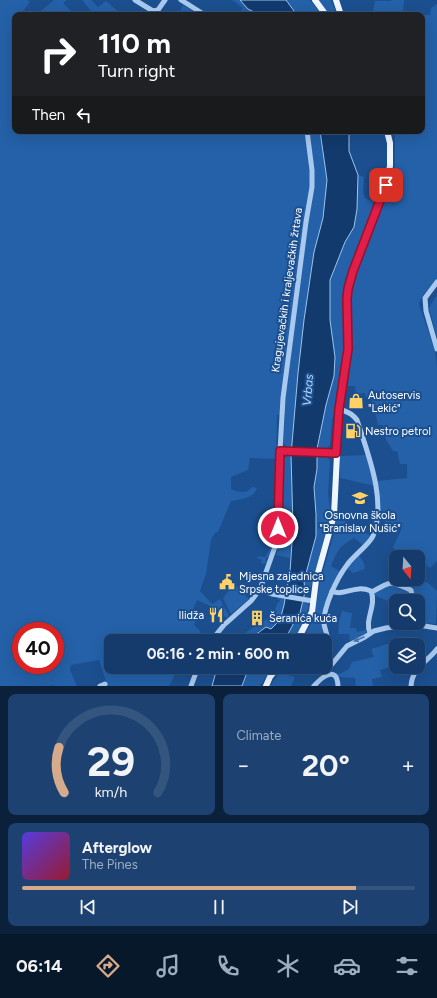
<!DOCTYPE html>
<html lang="en">
<head>
<meta charset="utf-8">
<style>
  :root { --surface:#143b6b; --page:#1d4271; --text:#f1f3f6; --muted:#9dadc1; --line:#33557e; --accent:#d6ab8b }
  body { margin:0; font-family:Figtree,sans-serif; background:var(--page); color:var(--text); height:100vh; display:flex; flex-direction:column; font-size:15px; white-space:nowrap }
  * { box-sizing:border-box; margin:0 }
  p { font-size:13px; color:var(--muted) }
  .icon { flex:none; width:22px; height:22px; fill:none; stroke:currentColor; stroke-width:2; stroke-linecap:round; stroke-linejoin:round }
  .map { position:relative; height:686px; overflow:hidden }
  .side { display:flex; flex-direction:column; gap:8px; padding:8px; background:#0b203b; flex:1 }
  .side>* { flex:none }
  .guide { position:absolute; left:12px; top:12px; width:413px; height:122px; border-radius:8px; box-shadow:0 4px 16px #0002,0 0 0 1px var(--line); background:#202124; color:#fff; overflow:hidden }
  .needle { width:26px; rotate:162deg }
  .fabs { position:absolute; left:389px; top:550px; display:grid; gap:8px }
  .fabs a { display:grid; place-items:center; width:36px; height:36px; border-radius:8px; background:var(--surface); box-shadow:0 4px 16px #0002,0 0 0 1px var(--line); font-size:20px }
  .speed { position:absolute; left:12px; top:622px; display:flex; gap:8px; font-size:20px; font-weight:700; text-align:center }
  .speed>* { display:grid; place-content:center; width:52px; height:52px; border-radius:50%; background:var(--surface); box-shadow:0 4px 16px #0002,0 0 0 1px var(--line); line-height:1 }
  .speed .limit { border:6px solid #d22; background:#fff; color:#111 }
  .pin { position:absolute; display:grid; place-items:center; width:34px; height:34px; color:#fff; margin:-17px; border-radius:8px; box-shadow:0 2px 6px #0006 }
  .me { position:absolute; width:44px; margin:-22px; rotate:0deg; stroke-linejoin:round; filter:drop-shadow(0 0 3px #0008) }
  .turn { display:flex; align-items:center; gap:14px; height:84px; padding:0 20px; font-size:18px }
  .turn .icon { width:52px; height:52px; stroke-width:2.5 }
  .turn b { display:block; font-size:28px; line-height:34px }
  .then { display:flex; align-items:center; height:38px; padding:0 20px; background:#0003; gap:8px; font-size:15px }
  .big { font-size:30px; font-weight:700; line-height:1.1 }
  .side .tile { flex:1; display:flex; flex-direction:column; justify-content:center; gap:6px; min-width:0; padding:0 14px; border-radius:8px; background:var(--page) }
  .side .dial { align-items:center; gap:0 }
  .dial svg { height:104px; overflow:visible; fill:none; stroke:var(--line); stroke-width:7; stroke-linecap:round; text-anchor:middle }
  .dial text { fill:var(--text); stroke:none }
  .song { display:flex; align-items:center; gap:12px }
  .cover { width:48px; height:48px; border-radius:6px; background:linear-gradient(135deg,hsl(250 70% 55%),hsl(350 70% 35%)) }
  .played { height:4px; border-radius:2px; background:linear-gradient(90deg,var(--accent) 85%,var(--line) 85%) }
  .keys { display:flex; justify-content:space-around; direction:ltr }
  .heat { display:flex; justify-content:space-between; align-items:center; font-size:22px; direction:ltr }
  .side .tiles { flex:1; display:grid; gap:8px; grid-template-columns:1fr 1fr }
  .tile:last-child { grid-column:span 2 }
  .trip { position:absolute; left:104px; top:634px; width:228px; height:40px; border-radius:8px; background:var(--surface); box-shadow:0 4px 16px #0002,0 0 0 1px var(--line); font-weight:700; line-height:40px; text-align:center }
  .tab-bar { display:flex; height:64px; justify-content:space-around; align-items:center; background:#08182b; color:var(--muted) }
  .tab-bar .icon { width:28px; height:28px }
  .tab-bar .active { color:var(--accent) }
  .tab-bar b { font-size:18px; color:var(--text) }
  .map>svg:first-child { display:block }
</style>
</head>
<body>
<div class="map">
<svg width="437" height="686" viewBox="0 0 437 686">
  <rect width="100%" height="100%" fill="#1b4f8f"/>
  <g fill="#2461a8" fill-rule="evenodd">
    <path d="M0,0h27l3,2 -8,10 -1,3h-6v116h305l7,49 -4,38 -9,34 -10,68 -11,128 -6,-1 -4,-4 2,-29 -8,1 -1,44 -26,-1 -2,12 -17,7v12c8,3 15,6 21,-2l5,1c-4,11 -16,11 -26,13l-13,31 -3,1 -4,7 -5,34 -6,17 12,13 8,-5 9,17 -2,2 -17,-12 -13,-6 -4,10 5,3 -4,12 6,6v10l-17,-7 -2,7h-70v26h66v4l-8,15h-65l3,-2 -8,-24 -28,5 -1,5 7,16h-23l-1,-1 -3,1h-50zM21,631h34v34h-34z"/>
    <path d="M54,0h13l-4,3 11,11h17v-3l-9,-11h9l7,7 8,-6 14,12 -1,2h-83z"/>
    <path d="M232,0h8l8,9 12,6h-22l5,-7z"/>
    <path d="M286,0h24l12,15h-25z"/>
    <path d="M319,0h12l6,15h-8z"/>
    <path d="M392,0h12l-1,15h-54l21,-2 3,-1 2,-11h16z"/>
    <path d="M437,4v274c-6,10 -16,15 -18,27l16,45 2,16v195l-7,7 -9,-7 -3,3v-7h-17l-8,-10 9,-19 -24,-9 -1,-38 30,-3v-14h-7l-3,-13h-4l-7,-11 -3,-15h-5l-6,-25h-5l-2,-7 -9,1 -1,-8h-7l3,-36 -1,-58 5,-18 25,-64 9,-20 5,-17 1,-11v-31h27v-116h8l1,-7z"/>
    <path d="M183,5l17,10h-22z"/>
    <path d="M358,175l6,2 -1,16 2,5 11,5 -16,42 -15,34 -3,20 4,43 -7,56 -7,22 -2,25 -4,4h-9l9,-44 8,-29 1,-19 -5,-37v-40l15,-38 9,-15z"/>
    <path d="M437,295v42l-8,-28 2,-5z"/>
    <path d="M291,455l2,72 -3,31 -14,-3 5,-18 1,-76 3,-4z"/>
    <path d="M366,455l9,31 -35,-8v-22z"/>
    <path d="M317,456l10,1 3,4 -2,33 2,14 -1,12 -19,71 -7,5 2,-4 -1,-11 12,-45v-22l-2,-27 3,-18z"/>
    <path d="M338,517l33,19 -8,9 -9,-7c-15,8 -17,13 -23,28l10,6 -11,18 -5,41 -8,4 -1,6h-14l12,-24 6,-35 15,-52 1,-12z"/>
    <path d="M274,525v15l-6,17h-2v6l-4,1 -1,-1 1,-3 -5,-2 1,-2 4,1h3c4,-6 9,-16 4,-22z"/>
    <path d="M358,554l6,9 1,6 -12,4 -6,-5z"/>
    <path d="M419,579l3,4 5,-1 10,9 -1,33 -13,-1 -1,-1 -4,-13v-8h-3c-3,-10 -2,-13 4,-22z"/>
    <path d="M396,584l14,7 1,7 -15,3v10l-8,-2 2,-7 -16,-7v-2l11,-7z"/>
    <path d="M235,585l14,14 -18,15 -8,-16 9,-11 2,1z"/>
    <path d="M278,598h7c-2,14 -5,22 -14,31l-11,1 -9,8 -12,3 -8,-1 11,-5 19,-13 5,-2 7,-6 5,-12 1,1 1,-3 -2,-1z"/>
    <path d="M303,601l5,1c3,10 -10,30 -15,39h-9l12,-22z"/>
    <path d="M342,611l10,2 -2,15h6l1,4 9,-2v4l-16,7 -1,-7h-11l1,-13z"/>
    <path d="M397,641l1,4h-2v14l-3,2 1,5 -14,4 2,7 -10,2 1,7h-17l-1,-8 -16,-1 -5,-4 6,1 9,-5 3,-7 22,-5 -3,-8z"/>
    <path d="M255,667h17l-12,19h-18l4,-11z"/>
    <path d="M279,673l16,4 -4,9h-21z"/>
  </g>
  <g fill="#123a6d" stroke="#9cc4f0">
    <path d="M240,0h46l11,15h-37l-12,-6z"/>
    <path d="M320,131h29v20l9,24 -1,34 -3,18 -9,15 -15,38v40l5,37 -1,19 -8,29 -9,44v20l-3,18 2,27v22l-12,45 1,11 -6,25 -3,2 -12,22h-45l12,-3 15,-11 5,2 9,-9 4,-15 6,-33 3,-45 -2,-72 7,-82 6,-53 10,-68 9,-34 4,-38z"/>
    <path d="M216,667h39l-9,8 -4,11h-30l4,-14z"/>
  </g>
  <path fill="#1b4f8f" d="M291,448l28,1v7l-30,-1z"/>
  <g fill="none" stroke-linecap="round" stroke-linejoin="round">
    <g stroke="#a9c9ee" stroke-width="5">
      <path d="M135,0l18,11 5,-1 7,-10"/>
      <path d="M181,0l24,15"/>
      <path d="M437,282l-12,16 1,13 11,38"/>
      <path d="M280,451l56,2"/>
      <path d="M260,589l12,5 41,7"/>
      <path d="M332,591c12,6 22,-7 39,0 6,14 -7,29 -1,42"/>
      <path d="M372,592c20,-12 18,-11 39,-2l2,11"/>
      <path d="M418,616l3,9"/>
      <path d="M211,641l13,-16 27,-24 9,-12 17,-48 3,-90 3,-53 23,-176 6,-35v-17l-5,-39"/>
      <path d="M328,669c-1,-9 0,-18 0,-27 0,-6 -3,-12 -4,-18 -1,-17 13,-46 23,-59 6,-9 22,-20 26,-29 14,-35 -5,-82 -16,-116 -4,-6 -11,-9 -18,-11"/>
      <path d="M325,675l3,-6 19,-23 18,-9 9,-6 12,-3 26,-4 25,4"/>
      <path d="M100,686l5,-2"/>
      <path d="M191,686l7,-19"/>
      <path d="M314,686c7,-8 23,-22 24,0"/>
      <path d="M411,686c1,-18 16,-24 26,-37"/>
    </g>
    <g stroke="#f0f6ff" stroke-width="6">
      <path d="M315,0l11,15"/>
      <path d="M336,0l5,15"/>
      <path d="M297,641l15,-29 4,-32 18,-65 5,-100 9,-66 -1,-50 1,-10 5,-18 33,-86 4,-19v-23l-3,-12"/>
      <path d="M266,686l4,-9 8,-10"/>
    </g>
  </g>
  <defs><path id="oneway-solid" d="M-6-.8H1V-3.2L6.5 0L1 3.2V.8H-6Z"/></defs>
  <use fill="#4674ac" href="#oneway-solid" transform="translate(359 639) rotate(157)"/>
  <g fill="none" stroke-linecap="round" stroke-linejoin="round">
    <defs>
      <path id="route" d="M278,528l2,-77 56,2 3,-44 9,-60 -1,-50 1,-10 5,-18 33,-86"/>
    </defs>
    <use href="#route" stroke="#92132f" stroke-width="10"/>
    <use href="#route" stroke="#e11d48" stroke-width="7"/>
  </g>
  <defs>
    <symbol id="shop-bare" viewBox="-9 -9 18 18"><path d="M-5-2.5h2.3a2.7 3.5 0 0 1 5.4 0H5L5.5 6h-11ZM-1.5-2.5h3a1.5 2.3 0 0 0-3 0Z" fill="#ffd166" stroke="#1b4f8f" stroke-width="2.5" paint-order="stroke"/></symbol>
    <symbol id="fuel-bare" viewBox="-9 -9 18 18"><path d="M-5.5-6h7V0h2V4h1.3V-2.5L3-4.5l.8-.8L6-3V5H2.5V1h-1V6h-7ZM-4.2-4.7v3.2H.2V-4.7Z" fill="#ffd166" stroke="#1b4f8f" stroke-width="2.5" paint-order="stroke"/></symbol>
    <symbol id="school-bare" viewBox="-9 -9 18 18"><path d="M0-5L7-2L0 1L-7-2ZM-4 1L0 2.5L4 1V4Q0 6-4 4Z" fill="#ffd166" stroke="#1b4f8f" stroke-width="2.5" paint-order="stroke"/></symbol>
    <symbol id="civic-bare" viewBox="-9 -9 18 18"><path d="M-.6-6.5H3V-4.5H.6V-3L4-1V1h2V6H-6V1h2V-1L-.6-3ZM-1.2 2.5V6h2.4V2.5Z" fill="#ffd166" stroke="#1b4f8f" stroke-width="2.5" paint-order="stroke"/></symbol>
    <symbol id="restaurant-bare" viewBox="-9 -9 18 18"><path d="M-5-6h1v4h1v-4h1v4h1v-4h1v5L-1.5 .5V6h-2V.5L-5-1ZM5-6V6H3V1.5H1.5Q1.5-4 5-6Z" fill="#ffd166" stroke="#1b4f8f" stroke-width="2.5" paint-order="stroke"/></symbol>
    <symbol id="building-bare" viewBox="-9 -9 18 18"><path d="M-4-6H4V6H1V3H-1V6H-4ZM-2.5-4.3h1.7v1.8h-1.7ZM.8-4.3h1.7v1.8H.8ZM-2.5-1h1.7V.8h-1.7ZM.8-1h1.7V.8H.8Z" fill="#ffd166" stroke="#1b4f8f" stroke-width="2.5" paint-order="stroke"/></symbol>
  </defs>
  <g fill-rule="evenodd">
    <use href="#shop-bare" x="345" y="390" width="22" height="22"/>
    <use href="#fuel-bare" x="342" y="420" width="22" height="22"/>
    <use href="#school-bare" x="349" y="487" width="22" height="22"/>
    <use href="#civic-bare" x="216" y="571" width="22" height="22"/>
    <use href="#restaurant-bare" x="205" y="604" width="22" height="22"/>
    <use href="#building-bare" x="246" y="607" width="22" height="22"/>
  </g>
  <g text-anchor="middle" dominant-baseline="central" stroke-width="4" stroke-linejoin="round" paint-order="stroke">
    <g font-size="11" fill="#fff" stroke="#1b4f8f">
      <text transform="translate(287 290) rotate(-82)">Kragujevačkih i kraljevačkih žrtava</text>
    </g>
    <g font-size="11" fill="#fff" stroke="#1b4f8f" text-anchor="start">
      <text x="368" y="395">Autoservis<tspan x="368" dy="13">"Lekić"</tspan></text>
      <text x="365" y="431">Nestro petrol</text>
      <text x="360" y="515" text-anchor="middle">Osnovna škola<tspan x="360" dy="13">"Branislav Nušić"</tspan></text>
      <text x="239" y="576">Mjesna zajednica<tspan x="239" dy="13">Srpske toplice</tspan></text>
      <text x="204" y="615" text-anchor="end">Ilidža</text>
      <text x="269" y="618">Šeranića kuća</text>
    </g>
    <g font-size="12" font-style="italic" fill="#b5d3f5" stroke="#1b4f8f">
      <text transform="translate(308 390) rotate(-86)">Vrbas</text>
    </g>
  </g>
</svg>
<div class="fabs">
<a><svg class="needle" viewBox="-14 -14 28 28"><path d="M0-13l5 13h-10z" fill="#e53935"/><path d="M0 13l5-13h-10z" fill="#9dadc1"/></svg></a>
<a><svg class="icon" aria-label="search" viewBox="0 0 24 24"><circle cx="10" cy="10" r="6"/><path d="M15 15l6 6"/></svg></a>
<a><svg class="icon" aria-label="layers" viewBox="0 0 24 24"><path d="M12 4l9 5-9 5-9-5zM3 14l9 5 9-5"/></svg></a>
</div>
<div class="speed"><div class="limit">40</div></div>
<div class="pin" style="left:386px;top:185px;background:#d93025"><svg class="icon" aria-label="arrive" viewBox="0 0 24 24"><path d="M6 21V4h12l-3 4 3 4H6"/></svg></div>
<svg class="me" style="left:278px;top:528px" viewBox="-20 -20 40 40"><circle r="17" fill="#e11d48" stroke="#fff" stroke-width="3"/><path d="M0-11L8 9 0 5-8 9z" fill="#fff"/></svg>
<div class="trip">06:16 · 2 min · 600 m</div>
<div class="guide">
<div class="turn"><svg class="icon" aria-label="right" viewBox="0 0 24 24"><path d="M7 20v-9h11M14 6l5 5-5 5"/></svg><div><b>110 m</b>Turn right</div></div>
<div class="then">Then<svg class="icon" aria-label="left" viewBox="0 0 24 24"><path d="M17 20v-9H6M10 6l-5 5 5 5"/></svg></div>
</div>
</div>
<section class="side">
<div class="tiles">
<div class="tile dial"><svg viewBox="0 0 100 80">
<path d="M14 69A42 42 0 1 1 86 69"/>
<path d="M14 69A42 42 0 0 1 10 34" stroke="#d6ab8b"/>
<text x="50" y="56" font-size="32" font-weight="700">29</text>
<text x="50" y="72" font-size="11">km/h</text>
</svg></div>
<div class="tile"><p>Climate</p>
<div class="heat"><a>−</a><b class="big">20°</b><a>+</a></div>
</div>
<div class="tile">
<div class="song"><i class="cover"></i><div><b>Afterglow</b><p>The Pines</p></div></div>
<div class="played"></div>
<div class="keys"><svg class="icon" aria-label="previous" viewBox="0 0 24 24"><path d="M18 5L8 12l10 7zM5 5v14"/></svg><svg class="icon" aria-label="pause" viewBox="0 0 24 24"><path d="M8 5v14M16 5v14"/></svg><svg class="icon" aria-label="next" viewBox="0 0 24 24"><path d="M6 5l10 7-10 7zM19 5v14"/></svg></div>
</div>
</div>
</section>
<nav class="tab-bar">
<b>06:14</b>
<svg class="icon active" aria-label="directions" viewBox="0 0 24 24"><path d="M12 3l9 9-9 9-9-9zM9 14v-3h6M13 9l2 2-2 2"/></svg>
<svg class="icon" aria-label="music" viewBox="0 0 24 24"><path d="M9 18V5l10-2v13"/><circle cx="6" cy="18" r="3"/><circle cx="16" cy="16" r="3"/></svg>
<svg class="icon" aria-label="phone" viewBox="0 0 24 24"><path d="M5 4h4l2 5-3 2q2 4 5 5l2-3 5 2v4C11 20 4 13 5 4z"/></svg>
<svg class="icon" aria-label="climate" viewBox="0 0 24 24"><path d="M12 3v18M4 7l16 10M4 17L20 7"/></svg>
<svg class="icon" aria-label="car" viewBox="0 0 24 24"><path d="M5 17H2v-5l4-1 3-4h7l3 4 3 1v5h-3M9 17h6M6 11h13"/><circle cx="7" cy="17" r="2"/><circle cx="17" cy="17" r="2"/></svg>
<svg class="icon" aria-label="filters" viewBox="0 0 24 24"><path d="M4 7h16M4 17h16"/><circle cx="9" cy="7" r="2"/><circle cx="15" cy="17" r="2"/></svg>
</nav>
</body>
</html>
